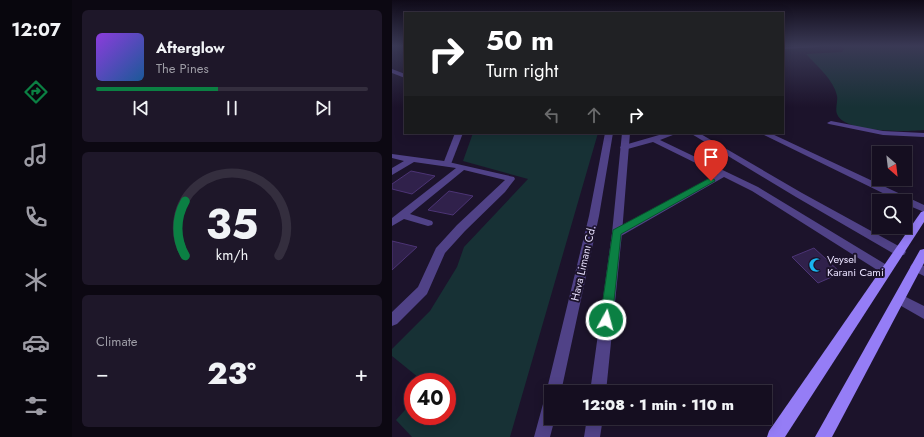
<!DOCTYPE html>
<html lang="en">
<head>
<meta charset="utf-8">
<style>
  :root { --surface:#150e20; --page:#1e1729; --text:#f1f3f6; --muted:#9d9ca5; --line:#342e3e; --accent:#0b8043 }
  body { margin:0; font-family:Jost,sans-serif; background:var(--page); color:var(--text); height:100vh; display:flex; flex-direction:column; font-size:15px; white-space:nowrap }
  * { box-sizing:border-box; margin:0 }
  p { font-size:13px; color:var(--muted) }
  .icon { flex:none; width:22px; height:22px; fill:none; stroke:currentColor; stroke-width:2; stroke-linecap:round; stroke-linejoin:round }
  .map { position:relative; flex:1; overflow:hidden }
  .details { display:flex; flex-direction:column; gap:10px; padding:10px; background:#0c0812; width:320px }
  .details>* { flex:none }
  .banner { position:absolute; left:12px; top:12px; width:380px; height:122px; border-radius:0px; box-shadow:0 2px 10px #0003,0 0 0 1px var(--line); background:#202124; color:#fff; overflow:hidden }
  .needle { width:26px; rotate:152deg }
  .buttons { position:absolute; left:480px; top:146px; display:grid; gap:8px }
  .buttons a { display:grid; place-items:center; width:40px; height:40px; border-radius:0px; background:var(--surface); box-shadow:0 2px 10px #0003,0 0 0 1px var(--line); font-size:20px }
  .speed { position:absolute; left:12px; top:373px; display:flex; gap:8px; font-size:20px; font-weight:700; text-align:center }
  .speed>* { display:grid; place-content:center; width:52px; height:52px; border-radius:50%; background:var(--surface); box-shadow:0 2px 10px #0003,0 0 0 1px var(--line); line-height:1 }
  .speed .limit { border:6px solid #d22; background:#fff; color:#111 }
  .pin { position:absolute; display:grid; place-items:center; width:34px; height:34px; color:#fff; margin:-41px -17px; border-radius:50% 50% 50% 0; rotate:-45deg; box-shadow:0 0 4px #0007 }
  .pin .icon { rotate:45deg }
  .me { position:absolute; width:44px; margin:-22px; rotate:7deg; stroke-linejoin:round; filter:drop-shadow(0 0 3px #0008) }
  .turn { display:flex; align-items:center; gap:14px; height:84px; padding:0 16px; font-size:18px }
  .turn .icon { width:52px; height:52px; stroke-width:2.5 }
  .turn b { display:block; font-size:28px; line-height:34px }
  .lanes { display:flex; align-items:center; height:38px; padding:0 16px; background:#0003; justify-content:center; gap:20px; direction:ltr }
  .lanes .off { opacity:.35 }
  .big { font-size:30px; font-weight:800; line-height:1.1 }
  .details .card { flex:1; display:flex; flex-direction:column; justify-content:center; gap:6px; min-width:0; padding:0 14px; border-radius:6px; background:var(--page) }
  .details .dial { align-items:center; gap:0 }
  .dial svg { height:104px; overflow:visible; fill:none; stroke:var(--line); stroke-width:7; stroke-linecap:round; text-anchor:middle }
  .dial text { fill:var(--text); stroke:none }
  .song { display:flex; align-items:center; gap:12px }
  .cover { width:48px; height:48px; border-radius:6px; background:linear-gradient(135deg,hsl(270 70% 55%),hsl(210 70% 35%)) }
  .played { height:4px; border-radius:2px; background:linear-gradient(90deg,var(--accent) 45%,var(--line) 45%) }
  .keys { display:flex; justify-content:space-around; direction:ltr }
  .heat { display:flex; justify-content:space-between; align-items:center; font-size:22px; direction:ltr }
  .trip { position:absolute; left:152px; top:385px; width:228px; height:40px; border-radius:0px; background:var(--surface); box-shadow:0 2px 10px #0003,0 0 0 1px var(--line); font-weight:800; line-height:40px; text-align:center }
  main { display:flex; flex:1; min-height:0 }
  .tabs { display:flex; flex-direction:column; width:72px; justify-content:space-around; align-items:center; background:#08060d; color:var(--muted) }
  .tabs .icon { width:28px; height:28px }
  .tabs .current { color:var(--accent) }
  .tabs b { font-size:18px; color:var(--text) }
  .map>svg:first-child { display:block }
</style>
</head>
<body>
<main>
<nav class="tabs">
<b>12:07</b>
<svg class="icon current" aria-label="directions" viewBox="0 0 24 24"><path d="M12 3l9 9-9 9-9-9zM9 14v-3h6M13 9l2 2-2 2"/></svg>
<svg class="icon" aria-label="music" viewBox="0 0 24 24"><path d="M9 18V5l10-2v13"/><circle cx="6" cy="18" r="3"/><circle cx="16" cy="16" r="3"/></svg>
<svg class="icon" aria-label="phone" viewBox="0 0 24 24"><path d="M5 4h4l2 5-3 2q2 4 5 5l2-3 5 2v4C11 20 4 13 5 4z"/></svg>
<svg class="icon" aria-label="climate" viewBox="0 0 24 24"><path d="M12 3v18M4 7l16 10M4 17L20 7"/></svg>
<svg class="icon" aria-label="car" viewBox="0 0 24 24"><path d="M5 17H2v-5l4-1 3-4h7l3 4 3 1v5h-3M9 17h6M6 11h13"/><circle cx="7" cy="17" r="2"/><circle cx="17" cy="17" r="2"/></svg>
<svg class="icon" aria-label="filters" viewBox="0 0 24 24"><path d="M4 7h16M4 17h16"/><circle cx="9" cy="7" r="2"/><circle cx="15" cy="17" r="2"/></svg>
</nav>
<section class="details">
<div class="card">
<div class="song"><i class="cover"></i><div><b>Afterglow</b><p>The Pines</p></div></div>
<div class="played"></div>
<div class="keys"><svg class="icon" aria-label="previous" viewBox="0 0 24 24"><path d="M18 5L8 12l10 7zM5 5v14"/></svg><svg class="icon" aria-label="pause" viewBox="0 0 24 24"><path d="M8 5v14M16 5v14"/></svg><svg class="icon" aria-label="next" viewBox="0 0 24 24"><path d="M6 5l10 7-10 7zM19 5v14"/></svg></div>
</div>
<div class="card dial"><svg viewBox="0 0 100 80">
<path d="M14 69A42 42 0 1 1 86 69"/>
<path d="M14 69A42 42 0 0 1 14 27" stroke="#0b8043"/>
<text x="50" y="56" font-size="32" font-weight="700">35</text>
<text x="50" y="72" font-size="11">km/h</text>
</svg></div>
<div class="card"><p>Climate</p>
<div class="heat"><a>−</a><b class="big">23°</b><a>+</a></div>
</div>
</section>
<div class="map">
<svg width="532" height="437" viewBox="0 0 532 437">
  <rect width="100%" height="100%" fill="#1c132b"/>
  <g fill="#173135">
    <path d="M449,46h83v84c-17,2 -80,3 -87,-16 -2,-5 1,-13 0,-18 -3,-16 -21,-31 -31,-42l36,-2 2,-3z"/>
    <path d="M81,133h125l-88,304h-98l-16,-17 17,-19v15h34v-34h-23l-32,-26v-7l38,-38 27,-44 7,-20 64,-68 -65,-18z"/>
  </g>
  <g fill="#30214b" stroke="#4c3475">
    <path d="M19,171l24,5 -23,18 -20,-5v-5z"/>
    <path d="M57,191l24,5 -20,19 -25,-5z"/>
    <path d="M0,241l25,6 -25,23z"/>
    <path d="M422,248l27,25 -23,10 -26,-26z"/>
  </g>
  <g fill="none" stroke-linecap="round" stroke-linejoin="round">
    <g fill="#504287" fill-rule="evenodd">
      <path d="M428,46l-2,1 -35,2v-2z"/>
      <path d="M439,121l52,10 41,2v4l-41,-2 -54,-11 -2,-1z"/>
      <path d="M274,133h12l-18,7 98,47 132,80 2,3 -2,3 -4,1 -4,-1 -130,-82 -28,-14 -103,59h-8l-1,-3 1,-3 105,-56 -65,-32 -29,8 -4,-2 1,-2z"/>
      <path d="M298,133h9l103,60 102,56 2,3 -2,3h-8l-100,-58z"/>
      <path d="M368,133h10l154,72v7l-19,-8v-3h-6z"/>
      <path d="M0,154l52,7 70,16 1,2 -10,13 -40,39 -20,22 -18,41 -30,30 -5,2v-14l26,-25 18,-39 21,-23 48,-45 -41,-10 -54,44 22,7 1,2 -1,2 -4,1 -24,-7 -12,7v-8l64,-50 -42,-6 -22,13v-7l12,-7 -12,-3z"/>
      <path d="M524,263l8,3v10l-12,-6 -2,-3 2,-3z"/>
      <path d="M508,294l24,12v13l-28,-16 -2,-4 2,-4z"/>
    </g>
    <g fill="#504287" fill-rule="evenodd">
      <path d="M0,69l13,5v4l-13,-5z"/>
      <path d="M63,133h8l-12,31 -1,2h-6l-1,-2z"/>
      <path d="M213,133h8l-14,83 -38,176h-10v26h4l-5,19h-16l12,-44 43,-177z"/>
      <path d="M230,133h8l-8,100 -16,159h-16l22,-159z"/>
      <path d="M195,418h16l-3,19h-16z"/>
    </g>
    <g fill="#957df6" fill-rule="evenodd">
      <path d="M532,211v11l-139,215h-18l2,-6 152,-219z"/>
      <path d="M532,249v14l-92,174h-17l105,-187z"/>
    </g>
  </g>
  <linearGradient id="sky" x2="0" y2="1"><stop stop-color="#0f0a18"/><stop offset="0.43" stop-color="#3a3955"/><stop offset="1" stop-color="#3a3955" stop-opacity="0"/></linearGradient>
  <rect width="532" height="107" fill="url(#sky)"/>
  <path fill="#0b8043" stroke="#07532c" d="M316,179h6l1,2 -94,53 -9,86 -1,3 -5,2 -4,-2 -2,-3 13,-90z"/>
  <defs>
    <symbol id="mosque-bare" viewBox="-9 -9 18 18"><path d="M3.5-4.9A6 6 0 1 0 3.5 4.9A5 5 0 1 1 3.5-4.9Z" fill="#19b5ef" stroke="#1c132b" stroke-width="2.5" paint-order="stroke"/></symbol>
  </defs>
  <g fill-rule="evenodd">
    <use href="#mosque-bare" x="414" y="255" width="20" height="20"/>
  </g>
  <g text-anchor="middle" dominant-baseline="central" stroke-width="4" stroke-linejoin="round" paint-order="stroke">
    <g font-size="11" fill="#e8e0fd" stroke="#1c132b" text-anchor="start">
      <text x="435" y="259">Veysel<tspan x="435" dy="13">Karani Cami</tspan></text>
    </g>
    <g font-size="11" fill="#e8e0fd" stroke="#1c132b">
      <text transform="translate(191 263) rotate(-77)">Hava Limanı Cd.</text>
    </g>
  </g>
</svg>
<div class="buttons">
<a><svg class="needle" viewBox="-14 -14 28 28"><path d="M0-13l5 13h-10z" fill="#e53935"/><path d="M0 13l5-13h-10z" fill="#9d9ca5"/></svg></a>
<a><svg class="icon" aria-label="search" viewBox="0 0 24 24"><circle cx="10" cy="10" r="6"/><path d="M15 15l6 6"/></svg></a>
</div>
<div class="speed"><div class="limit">40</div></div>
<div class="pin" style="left:319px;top:181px;background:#d93025"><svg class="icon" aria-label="arrive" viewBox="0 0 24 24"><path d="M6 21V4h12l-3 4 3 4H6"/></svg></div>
<svg class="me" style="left:214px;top:320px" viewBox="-20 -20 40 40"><circle r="17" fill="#0b8043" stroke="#fff" stroke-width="3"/><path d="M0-11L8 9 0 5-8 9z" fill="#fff"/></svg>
<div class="trip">12:08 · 1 min · 110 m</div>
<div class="banner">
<div class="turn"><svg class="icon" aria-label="right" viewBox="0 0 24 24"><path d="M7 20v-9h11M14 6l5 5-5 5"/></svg><div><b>50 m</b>Turn right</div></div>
<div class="lanes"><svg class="icon off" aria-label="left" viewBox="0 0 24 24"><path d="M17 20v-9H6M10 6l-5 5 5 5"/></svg><svg class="icon off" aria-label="ahead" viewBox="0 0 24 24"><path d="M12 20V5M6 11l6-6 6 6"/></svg><svg class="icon" aria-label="right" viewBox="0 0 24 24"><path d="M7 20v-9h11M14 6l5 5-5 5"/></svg></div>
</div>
</div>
</main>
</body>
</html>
